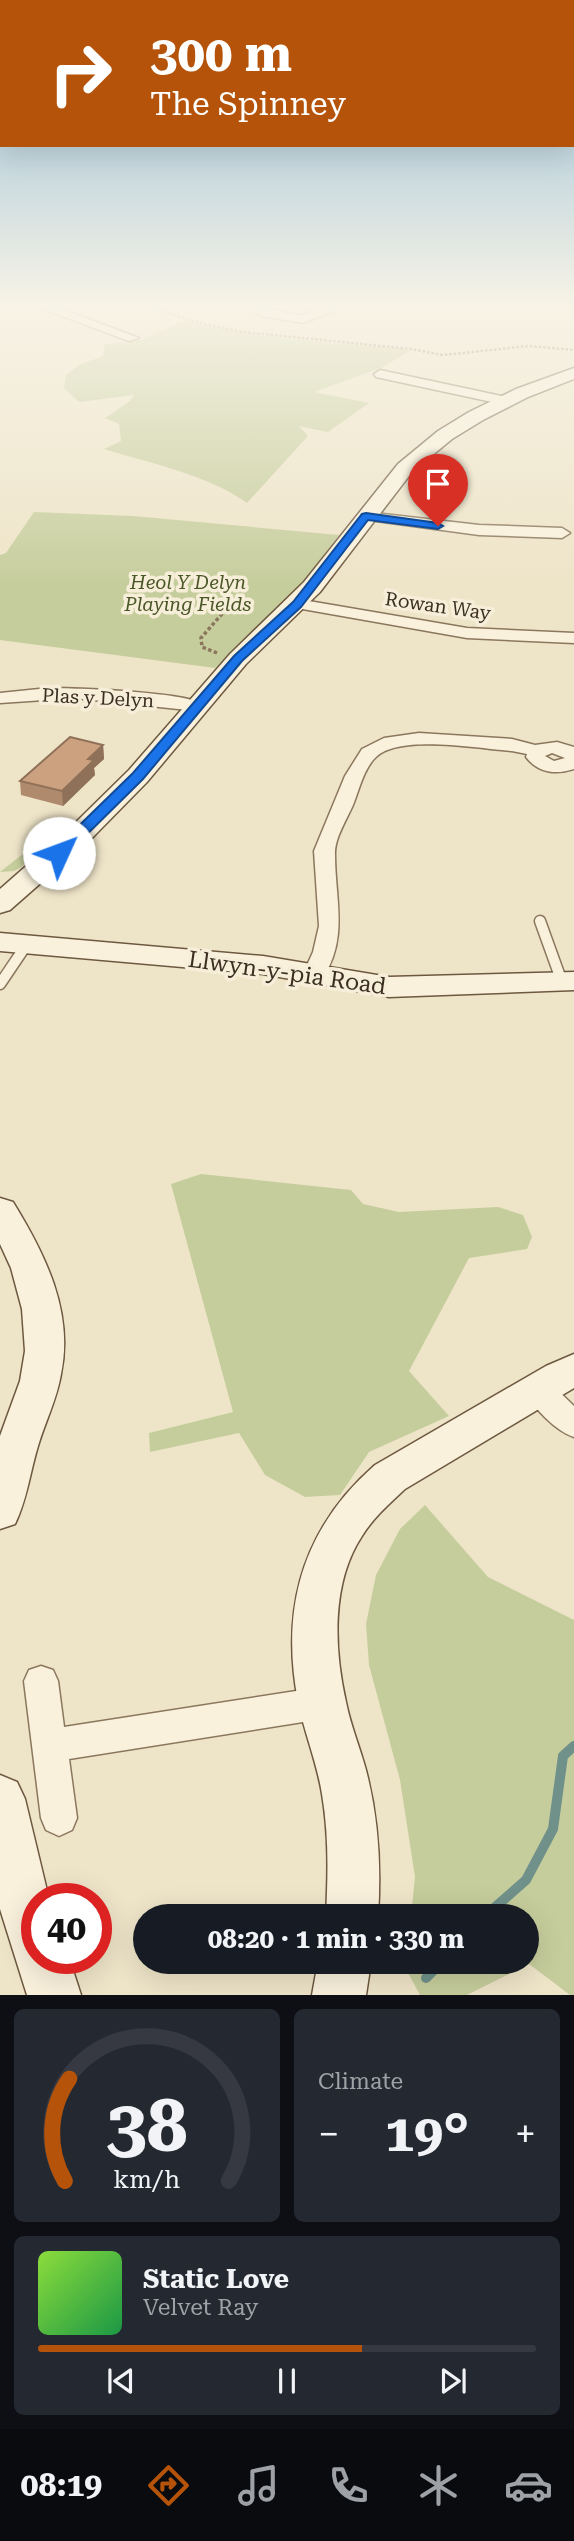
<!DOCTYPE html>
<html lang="en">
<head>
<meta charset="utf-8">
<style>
  :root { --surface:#171b24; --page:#242831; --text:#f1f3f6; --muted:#9ea1a6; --line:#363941; --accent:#b45309 }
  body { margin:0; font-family:"Roboto Serif",serif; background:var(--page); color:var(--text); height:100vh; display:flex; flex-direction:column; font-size:26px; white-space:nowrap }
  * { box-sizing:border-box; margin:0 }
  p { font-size:23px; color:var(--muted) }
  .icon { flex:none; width:38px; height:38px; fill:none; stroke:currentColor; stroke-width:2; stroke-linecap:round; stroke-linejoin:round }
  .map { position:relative; height:1995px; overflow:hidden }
  .side { display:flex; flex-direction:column; gap:14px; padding:14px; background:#0d0f14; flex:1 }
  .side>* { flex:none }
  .guide { position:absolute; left:0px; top:0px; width:574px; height:147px; box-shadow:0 7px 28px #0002; background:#b45309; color:#fff; overflow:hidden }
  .speed { position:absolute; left:21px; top:1883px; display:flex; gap:14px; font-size:35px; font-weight:700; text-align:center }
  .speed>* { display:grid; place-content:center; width:91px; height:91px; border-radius:50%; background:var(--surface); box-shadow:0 7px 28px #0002; line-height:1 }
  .speed .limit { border:10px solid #d22; background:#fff; color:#111 }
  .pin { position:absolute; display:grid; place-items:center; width:60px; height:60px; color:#fff; margin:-72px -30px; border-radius:50% 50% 50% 0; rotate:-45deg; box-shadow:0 0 7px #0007 }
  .pin .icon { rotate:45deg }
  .me { position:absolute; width:77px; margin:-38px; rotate:47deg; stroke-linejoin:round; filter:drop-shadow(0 0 5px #0008) }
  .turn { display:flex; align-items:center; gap:24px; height:147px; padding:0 35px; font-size:32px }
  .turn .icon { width:91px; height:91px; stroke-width:2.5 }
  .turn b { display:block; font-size:49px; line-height:60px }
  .big { font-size:52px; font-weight:700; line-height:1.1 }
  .side .card { flex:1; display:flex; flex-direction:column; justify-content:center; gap:10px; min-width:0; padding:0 24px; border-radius:10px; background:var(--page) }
  .side .dial { align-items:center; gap:0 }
  .dial svg { height:182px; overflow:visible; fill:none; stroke:var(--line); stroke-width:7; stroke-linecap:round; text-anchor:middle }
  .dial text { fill:var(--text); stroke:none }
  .song { display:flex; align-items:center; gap:21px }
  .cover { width:84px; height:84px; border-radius:10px; background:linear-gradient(135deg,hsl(90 70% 55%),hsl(140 70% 35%)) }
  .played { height:7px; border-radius:4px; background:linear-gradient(90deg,var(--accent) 65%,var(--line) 65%) }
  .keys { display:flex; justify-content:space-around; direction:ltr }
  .heat { display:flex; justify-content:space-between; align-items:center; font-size:38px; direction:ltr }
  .side .tiles { flex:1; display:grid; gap:14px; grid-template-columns:1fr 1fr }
  .card:last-child { grid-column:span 2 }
  .trip { position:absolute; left:133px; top:1904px; width:406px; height:70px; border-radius:35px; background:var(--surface); box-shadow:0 7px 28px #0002; font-weight:700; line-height:70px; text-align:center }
  .menu { display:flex; height:112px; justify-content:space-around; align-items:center; background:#090b0e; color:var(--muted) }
  .menu .icon { width:49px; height:49px }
  .menu .current { color:var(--accent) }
  .menu b { font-size:32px; color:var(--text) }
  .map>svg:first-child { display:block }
</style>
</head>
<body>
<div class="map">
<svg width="574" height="1995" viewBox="0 0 574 1995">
  <rect width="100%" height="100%" fill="#eee4c8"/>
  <g fill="#c6cd9c">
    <path d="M186,320c72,21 150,22 225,30l-28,17 -69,25 55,11 -41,29 -29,-6 9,10 -61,67c-38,-28 -98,-40 -143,-54l17,-8 -2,-17 -14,-6 25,-17 4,-6 -55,7 -15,-14 2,-13 13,-10 24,-9 2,-12 34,-3z"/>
    <path d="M34,512l99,4 206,19 -43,57 -81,76 -215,-28v-85l6,-2z"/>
    <path d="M57,827l5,5 -42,36 -6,3 -14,1z"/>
    <path d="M201,1174l150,16 12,14 36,8 99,-5 25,8 9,22 -5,12 -58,9 -60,113 40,45 -80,36 -29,43 -35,2 -40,-22 -26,-42 -89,19 -1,-19 84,-21 -62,-228z"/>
    <path d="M425,1505l63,72 86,43v375h-4l-41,-31 -62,31h-47l-14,-26 1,-7h120v-46h-116l4,-39 -15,-97 -31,-115 -3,-41 10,-49 24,-46z"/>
  </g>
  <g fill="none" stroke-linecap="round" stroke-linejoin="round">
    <g stroke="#70918a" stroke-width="10">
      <path d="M485,1916l41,-36 27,-51 10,-73 11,-10"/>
      <path d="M426,1978l16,-16"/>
    </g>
    <defs>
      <g id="lane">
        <path d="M540,921l22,61"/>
        <path d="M0,984l27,-40"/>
      </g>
      <g id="street">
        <path d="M38,307h18l83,31 -10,3z"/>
        <path d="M326,307h18l-41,16 -42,-7 -6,-4 6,-4 41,7z"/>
        <path d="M380,370l126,27 7,4 -7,4 -130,-28 -2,-3z"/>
        <path d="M366,512l113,13 83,3 8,5 -8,5 -83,-3 -118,-16 -2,-3 2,-3z"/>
        <path d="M297,599l170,29 107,5v10l-107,-5 -176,-31 -2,-3z"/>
        <path d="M49,688c24,0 145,4 157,18l-9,5 -123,-13 -74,5v-10z"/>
        <path d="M419,733l93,6 23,6 22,-3 17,5v22c-18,6 -36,4 -48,-12l1,-3 -15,-3c-32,-2 -112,-17 -136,6 -12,11 -17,33 -23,48 -6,14 -19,34 -18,50 0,44 14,84 -13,124h-16l-3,-5 10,-22 6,-26 -5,-75 31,-75 17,-27 22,-11zM552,753l13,5 -11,3 -9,-5z"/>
        <path d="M538,1378l10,3 26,25v31c-19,-6 -41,-30 -51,-48l5,-8z"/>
        <path d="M41,1666l12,4 5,11 6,46 258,-40 12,5 5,11 -5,11 -12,5 -253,40 8,59 -5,12 -13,6 -13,-6 -5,-12 -17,-137 5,-11z"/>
      </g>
      <g id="secondary">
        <path d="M574,368v11l-46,18 -45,23 -31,19 -40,33 -92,120 -74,72 -99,118 -54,55 -83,73 -10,3v-24l73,-64 56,-55 101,-116 74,-72 94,-118 40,-33 31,-19 47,-23z"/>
        <path d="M0,933l263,23 126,21 185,-5v18l-185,7 -126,-23 -263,-23z"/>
        <path d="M0,1198l13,4c32,52 61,110 48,172 -4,25 -16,48 -23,72 -8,26 -11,54 -23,78l-15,5v-93l20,-55 5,-30 -3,-42 -11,-41 -11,-24z"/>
        <path d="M574,1354v34l-169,101c-16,15 -32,29 -43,47 -31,47 -28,113 -16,166 5,26 16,50 22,76 11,46 13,92 10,138h-52c2,-41 3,-81 -4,-122 -5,-32 -18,-62 -24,-93 -18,-94 5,-173 77,-236l171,-99z"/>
        <path d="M0,1775l17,7 8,17 24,100h-12v59h32l12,37h-54l-27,-86z"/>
        <path d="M318,1962h53l-5,33h-54z"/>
      </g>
    </defs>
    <use href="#lane" stroke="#8b775d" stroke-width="13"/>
    <use href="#street" stroke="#8b775d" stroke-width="3"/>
    <use href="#secondary" stroke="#6d5840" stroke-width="3"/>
    <path stroke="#8b775d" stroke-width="2.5" stroke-dasharray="2.5 2" stroke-linecap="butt" d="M148,307l56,17 39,8 168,17 32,6 86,-9 45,4"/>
    <path stroke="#8b775d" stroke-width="3.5" stroke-dasharray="3.5 2.5" stroke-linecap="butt" d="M217,653l-15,-6 -1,-9 26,-30"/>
    <use href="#lane" stroke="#f9f1dc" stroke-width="10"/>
    <use href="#street" fill="#f9f1dc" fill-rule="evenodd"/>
    <use href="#secondary" fill="#f9f1dc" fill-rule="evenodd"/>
  </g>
  <path fill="#af8a6d" d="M103,745l1,14 -10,9 1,7 -32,31 -42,-11 -1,-14z"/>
  <path fill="#8f7159" d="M103,745l1,14 -10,9 1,7 -32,31 -1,-15 26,-32z"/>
  <path fill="#cca17f" stroke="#8f7159" stroke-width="2" d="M70,737l33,8 -15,14 6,1 -32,31 -42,-10z"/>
  <linearGradient id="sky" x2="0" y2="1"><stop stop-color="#8fbad6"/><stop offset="0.52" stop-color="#f7f3e6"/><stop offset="1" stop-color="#f7f3e6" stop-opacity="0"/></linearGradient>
  <rect width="574" height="587" fill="url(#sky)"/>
  <path fill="#1a73e8" stroke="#114b97" stroke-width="2" d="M366,513l72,10 5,3 -5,3 -70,-9 -67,87 -59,54 -99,118 -79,78h-10v-7l79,-77 101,-117 59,-54 69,-88z"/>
  <g text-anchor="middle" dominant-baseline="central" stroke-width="7" stroke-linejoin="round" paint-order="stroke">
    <g font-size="19" font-style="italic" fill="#4a5727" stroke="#f6eed8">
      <text x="188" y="582">Heol Y Delyn<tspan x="188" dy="22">Playing Fields</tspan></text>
    </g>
    <g font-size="19" fill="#3b2e21" stroke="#f6eed8">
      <text transform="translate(438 606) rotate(8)">Rowan Way</text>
      <text transform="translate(98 698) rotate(3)">Plas y Delyn</text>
    </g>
    <g font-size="23" fill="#3b2e21" stroke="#f6eed8">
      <text transform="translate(287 973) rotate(8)">Llwyn-y-pia Road</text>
    </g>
  </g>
</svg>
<div class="speed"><div class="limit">40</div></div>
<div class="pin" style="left:438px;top:526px;background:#d93025"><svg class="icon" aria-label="arrive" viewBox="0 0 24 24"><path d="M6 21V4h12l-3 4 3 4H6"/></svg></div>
<svg class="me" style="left:59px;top:853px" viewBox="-20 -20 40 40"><circle r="19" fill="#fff"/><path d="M0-13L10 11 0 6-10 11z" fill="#1a73e8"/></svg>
<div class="trip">08:20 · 1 min · 330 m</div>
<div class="guide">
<div class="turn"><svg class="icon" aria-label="right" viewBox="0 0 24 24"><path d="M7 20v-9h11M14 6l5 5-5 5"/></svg><div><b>300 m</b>The Spinney</div></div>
</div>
</div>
<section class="side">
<div class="tiles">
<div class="card dial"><svg viewBox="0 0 100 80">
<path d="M14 69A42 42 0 1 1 86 69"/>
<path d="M14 69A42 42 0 0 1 16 24" stroke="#b45309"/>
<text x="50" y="56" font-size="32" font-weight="700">38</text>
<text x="50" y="72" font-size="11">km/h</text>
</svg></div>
<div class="card"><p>Climate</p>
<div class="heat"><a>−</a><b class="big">19°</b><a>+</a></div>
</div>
<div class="card">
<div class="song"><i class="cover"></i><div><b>Static Love</b><p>Velvet Ray</p></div></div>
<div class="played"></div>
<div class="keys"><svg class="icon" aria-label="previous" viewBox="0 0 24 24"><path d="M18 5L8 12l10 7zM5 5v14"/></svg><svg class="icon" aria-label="pause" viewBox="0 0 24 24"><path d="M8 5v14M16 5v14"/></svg><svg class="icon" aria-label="next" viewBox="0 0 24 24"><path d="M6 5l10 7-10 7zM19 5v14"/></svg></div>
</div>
</div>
</section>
<nav class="menu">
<b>08:19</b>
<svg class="icon current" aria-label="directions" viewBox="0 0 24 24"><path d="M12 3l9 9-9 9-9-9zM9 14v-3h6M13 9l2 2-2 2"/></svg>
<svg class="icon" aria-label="music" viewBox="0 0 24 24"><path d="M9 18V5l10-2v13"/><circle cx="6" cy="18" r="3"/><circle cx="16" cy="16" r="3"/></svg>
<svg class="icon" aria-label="phone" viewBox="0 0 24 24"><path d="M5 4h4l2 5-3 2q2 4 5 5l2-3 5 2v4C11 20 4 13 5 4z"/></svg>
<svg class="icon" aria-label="climate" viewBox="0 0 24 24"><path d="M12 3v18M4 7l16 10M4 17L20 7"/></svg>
<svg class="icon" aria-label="car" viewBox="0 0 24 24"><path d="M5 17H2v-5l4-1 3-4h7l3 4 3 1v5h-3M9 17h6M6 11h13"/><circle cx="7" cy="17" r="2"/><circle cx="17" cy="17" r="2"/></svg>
</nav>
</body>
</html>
